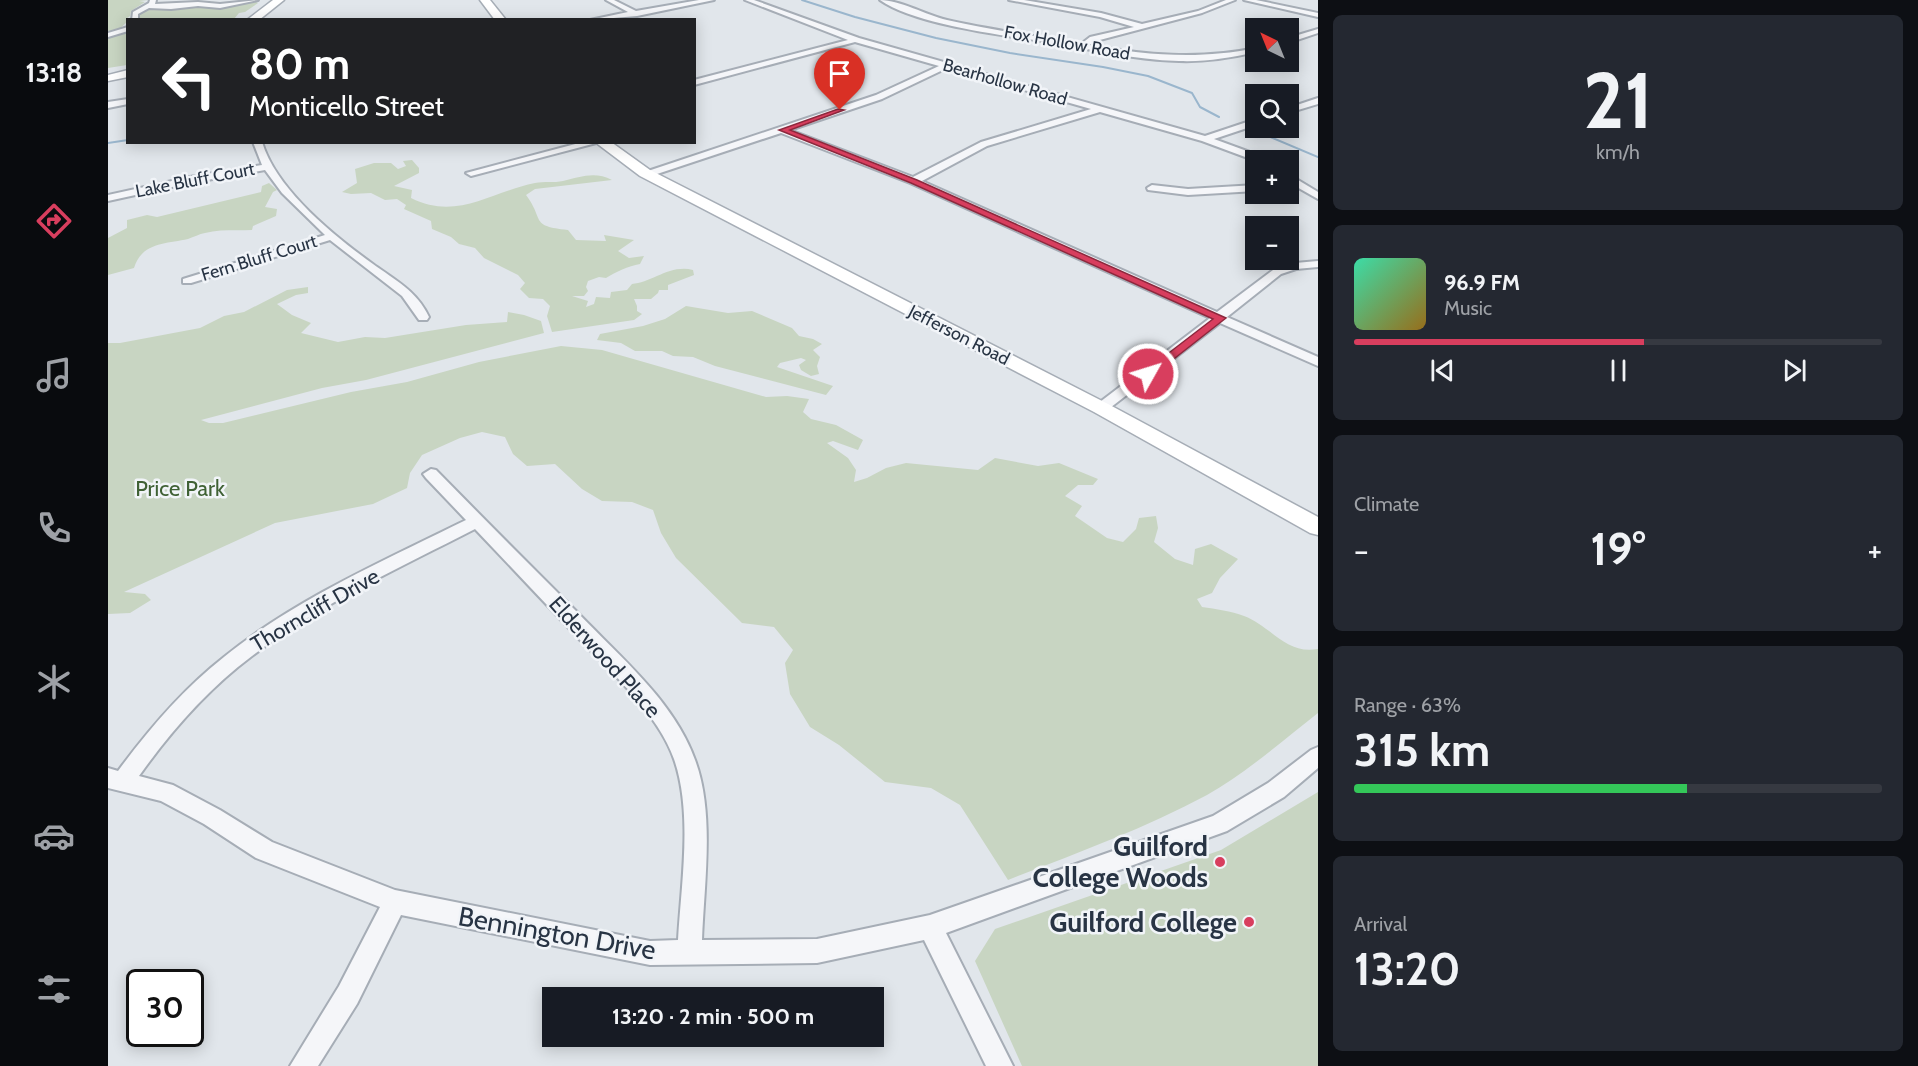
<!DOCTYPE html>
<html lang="en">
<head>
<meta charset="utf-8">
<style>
  :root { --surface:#171b24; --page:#242831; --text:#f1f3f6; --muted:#9ea1a6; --line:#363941; --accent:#d83e5e }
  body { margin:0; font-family:Cabin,sans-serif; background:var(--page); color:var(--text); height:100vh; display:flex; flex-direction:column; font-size:22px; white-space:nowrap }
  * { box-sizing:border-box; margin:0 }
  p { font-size:20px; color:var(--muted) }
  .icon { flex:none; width:33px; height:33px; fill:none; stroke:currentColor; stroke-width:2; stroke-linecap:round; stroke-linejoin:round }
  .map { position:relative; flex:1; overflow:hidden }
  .panel { display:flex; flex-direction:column; gap:15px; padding:15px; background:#0d0f14; width:600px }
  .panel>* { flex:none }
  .guide { position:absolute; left:18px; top:18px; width:570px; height:126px; border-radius:0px; box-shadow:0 3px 15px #0003; background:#202124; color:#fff; overflow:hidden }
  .needle { width:39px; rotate:317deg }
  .fabs { position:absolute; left:1137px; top:18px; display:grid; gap:12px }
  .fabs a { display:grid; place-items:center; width:54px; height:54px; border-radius:0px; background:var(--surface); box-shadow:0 3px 15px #0003; font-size:30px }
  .speed { position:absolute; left:18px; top:969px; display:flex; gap:12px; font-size:30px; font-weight:700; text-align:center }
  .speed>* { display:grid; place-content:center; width:78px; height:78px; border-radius:50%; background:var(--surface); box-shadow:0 3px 15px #0003; line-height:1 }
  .speed .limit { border:3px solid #111; border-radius:9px; background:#fff; color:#111 }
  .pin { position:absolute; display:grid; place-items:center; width:51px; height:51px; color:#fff; margin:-62px -26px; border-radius:50% 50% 50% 0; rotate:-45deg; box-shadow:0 0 6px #0007 }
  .pin .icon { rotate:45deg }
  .me { position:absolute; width:66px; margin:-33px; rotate:51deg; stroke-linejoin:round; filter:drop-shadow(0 0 4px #0008) }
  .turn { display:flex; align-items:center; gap:21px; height:126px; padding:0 24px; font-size:27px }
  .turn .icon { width:78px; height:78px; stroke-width:2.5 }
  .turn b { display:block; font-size:42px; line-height:51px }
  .big { font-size:45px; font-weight:700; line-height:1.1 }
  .panel .tile { flex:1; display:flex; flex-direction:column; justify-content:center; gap:9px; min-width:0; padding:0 21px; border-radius:9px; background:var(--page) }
  .panel .dial { align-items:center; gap:0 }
  .dial b { font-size:78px; line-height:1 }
  .song { display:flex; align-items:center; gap:18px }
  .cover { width:72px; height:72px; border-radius:9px; background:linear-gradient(135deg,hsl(160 70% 55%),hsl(40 70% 35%)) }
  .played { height:6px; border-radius:3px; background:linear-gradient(90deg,var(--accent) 55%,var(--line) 55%) }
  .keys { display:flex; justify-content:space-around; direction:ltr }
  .heat { display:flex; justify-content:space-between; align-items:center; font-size:33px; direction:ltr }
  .charge { height:9px; border-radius:4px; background:linear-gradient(90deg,#34c759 63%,var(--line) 0) }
  .trip { position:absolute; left:434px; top:987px; width:342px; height:60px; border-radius:0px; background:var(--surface); box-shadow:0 3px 15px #0003; font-weight:700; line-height:60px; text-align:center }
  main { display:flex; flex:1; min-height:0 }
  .dock { display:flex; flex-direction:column; width:108px; justify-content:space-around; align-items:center; background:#090b0e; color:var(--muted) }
  .dock .icon { width:42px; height:42px }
  .dock .selected { color:var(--accent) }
  .dock b { font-size:27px; color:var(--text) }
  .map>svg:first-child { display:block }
</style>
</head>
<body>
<main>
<nav class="dock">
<b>13:18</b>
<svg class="icon selected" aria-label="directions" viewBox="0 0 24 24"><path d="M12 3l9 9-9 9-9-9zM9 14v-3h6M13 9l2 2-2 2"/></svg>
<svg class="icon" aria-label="music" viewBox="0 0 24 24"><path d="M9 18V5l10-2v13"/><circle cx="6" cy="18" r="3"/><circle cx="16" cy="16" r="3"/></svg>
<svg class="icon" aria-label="phone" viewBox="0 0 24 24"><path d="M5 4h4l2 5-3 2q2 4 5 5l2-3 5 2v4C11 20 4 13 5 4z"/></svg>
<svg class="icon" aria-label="climate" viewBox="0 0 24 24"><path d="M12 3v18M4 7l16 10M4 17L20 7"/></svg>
<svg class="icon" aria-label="car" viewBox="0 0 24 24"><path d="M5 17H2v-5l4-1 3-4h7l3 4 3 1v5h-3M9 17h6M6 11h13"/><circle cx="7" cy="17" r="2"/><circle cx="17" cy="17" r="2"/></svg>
<svg class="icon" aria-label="filters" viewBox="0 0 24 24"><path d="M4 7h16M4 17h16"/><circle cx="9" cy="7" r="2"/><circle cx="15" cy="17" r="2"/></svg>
</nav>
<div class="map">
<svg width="1210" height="1066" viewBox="0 0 1210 1066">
  <rect width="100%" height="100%" fill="#e1e6eb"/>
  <g fill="#c8d5c2">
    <path d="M0,0h41l-10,1 6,1 -14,9 -1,5 -4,3 1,3 -9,8 -10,3z"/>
    <path d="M148,2l2,1 -13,9 -6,1 -5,6h-97l5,-8 9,-3 65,-1z"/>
    <path d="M19,31v34l-19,3v-32z"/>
    <path d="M304,160l7,8v5l-25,13 18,4 -1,8c46,23 79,-6 124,-15 9,-2 19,0 28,-2 17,-4 32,-10 49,-1l-77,9 -9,6c19,25 3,31 42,35l8,10 30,1 -2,-6 30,5 -16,11 11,7 15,-2 -4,8c-12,2 -24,8 -34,14l-7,-1 -11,4 -2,6 2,4 -4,5h-12l16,5 -2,6 8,-3 2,-7 14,1 1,-6 16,-2 5,-6c19,-1 38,-20 61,-14l1,5 -26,10v5h-9l-1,3 -7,6h-17l3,7v5l5,3 -8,6 -82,12 -5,-16 3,-10 -7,-7 -14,-1 -9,-9 5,-6 -7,-8 -34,-17 -9,-10 -16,-4 -8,-7 -19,-8 -1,-8 -27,-12 2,-4 -9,-6 -12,1 -14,-7 -20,1 -9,-2 15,-9 -2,-14 19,-6h17l7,6 8,-3 -3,-5z"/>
    <path d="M161,183l8,7 -4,2 -8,15 12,2 -1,7 -23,10 -1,4c-15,1 -32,-1 -47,3 -6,1 -11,4 -17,6 -22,5 -46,3 -54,29l-26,7v-37l19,-10v-8l20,-5 10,2 104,-25 1,-6z"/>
    <path d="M200,287v6l-12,2 -19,9 15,11 19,8 -10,10 37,9 27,-5 20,1 81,-13 41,-3 1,-10 16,3 17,6 3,12 -178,47 -44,8 -121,32 8,3h14l128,-31 56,-10 72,-20 82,-16 41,4 164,47 21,-1 22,3 -6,13 8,7 25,6 27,15 -5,10 -25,-9 -6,2 21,15 8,12 -2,12 13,-4 19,-10 20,-5 72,7 17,-12 43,8 21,-3 39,16 -5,6h-15l-13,11 17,10 -7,10 32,22 16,4 13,-13 3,-11 17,-2 2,12 -4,14 21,17 18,6 2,-16 16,-5 27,15 -18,19 -8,15 -15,6 5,8c14,2 29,4 42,9 27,10 42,39 74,33v64c-36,28 -72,60 -111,82 -63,34 -133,59 -199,85l-48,-75 -29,-17 -46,-6 -46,-37 -29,-18 -20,-33 -5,-31 8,-13 -19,-23 -32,-4 -66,-65 -15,-25 -8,-23 -21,-8 -30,-1 -20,-12 -27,-25 -28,2 -14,-12 -8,-17 -23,-5 -22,6 -38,17 -12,18 -3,15 -34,16 -98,19 -151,69 21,2 6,6 -21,13 -22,1v-271h12l80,-15 24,-12 20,-4 43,-22z"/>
    <path d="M578,306l42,7 24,-2 40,17 7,8 14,3 9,5 -9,6 7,7 -3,9 2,8 -8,2 -10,-6 -2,-5 7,-5 -5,-2 -21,5 -3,4 56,19 -7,9 -111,-29 -22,-9 -20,-1 -11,-5h-27l-14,-8 -24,-3 3,-6 43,-8 22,-7z"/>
    <path d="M1210,792v274h-296l-47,-105 20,-32 226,-79z"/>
  </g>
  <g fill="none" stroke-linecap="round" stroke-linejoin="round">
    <g stroke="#9ab6cd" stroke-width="2">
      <path d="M694,0l53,17 81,21 74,15 93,14 45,9 44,17 8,14 19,10"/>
      <path d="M1143,129l67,28"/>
      <path d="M0,143l20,-3"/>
    </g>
    <defs>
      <g id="street">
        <path d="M42,0h6l-1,4 43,-2 22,2 38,-4 -38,8 -22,-2 -27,3 -22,-1 -11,6v6h-6l1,-8 16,-9z"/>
        <path d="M498,0h8l22,11 63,-11h15l-77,16 -47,4 38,-8z"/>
        <path d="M637,0h9l105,38 346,98 51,-17v6l-42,14 52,19 1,2 -11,1 -54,-20 -102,-29 -113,34 -65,35 295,131 56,-42 22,-7 23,-2v6l-22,2 -15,5 -54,43 91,40v9l-98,-43 -114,88h-10l-2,-3 2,-3 114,-87 -300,-135 -129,-50 -130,43h-6v-4l231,-77 63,-29 -84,-24 -161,43v-5l154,-40zM839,68l144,41 -110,33 -68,35 -123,-47 92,-31z"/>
        <path d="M772,0c20,0 46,15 67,20 44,10 89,16 134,24l9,-7 44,-10 -34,-10 -91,-17h15l77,13 41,11 56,-13 28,-11h9l-33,13 -106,28 -7,4c56,10 110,15 167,3v4c-26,6 -51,10 -77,9 -45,-1 -88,-12 -132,-19 -45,-7 -131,-17 -167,-42z"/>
        <path d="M1136,0h12l62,13v4z"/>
        <path d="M20,27v4l-20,6v-4z"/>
        <path d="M1210,29v4l-30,10v-5z"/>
        <path d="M1210,98v6l-30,9v-5z"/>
        <path d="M20,99v5l-20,4v-6z"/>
        <path d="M145,142h9c14,47 72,94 111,122 22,16 44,27 56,53l-2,3h-8l-17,-24 -72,-56 -139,43h-8v-4l142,-44 -43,-42 -17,-23 -75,13 -82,18v-6l82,-18 72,-12z"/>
        <path d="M475,142h17l-129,34 -5,-3z"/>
        <path d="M1180,174l30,18v7l-30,-17z"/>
        <path d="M1044,185l36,4 68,-4v6l-68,4 -40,-5 -1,-2z"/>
        <path d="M323,469l5,1c47,48 94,95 141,142 42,44 97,89 118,148 20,53 9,124 7,180l115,-1 113,-24 283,-99 55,-33 43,-33 7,-3v21l-34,29 -57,34 -281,102 67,133h-27l-62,-126 -107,23 -167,2 -249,-50 -44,89 -39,62h-28l49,-80 41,-79 -124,-49 -52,-34 -43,-23 -53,-13v-20l10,3c31,-42 65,-82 106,-114 72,-58 159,-96 242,-137l-40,-42 -3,-4zM367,529c36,38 71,75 107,113 32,32 77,74 92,117 19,54 7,126 4,181l-28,1 -255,-51 -123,-48 -52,-32 -47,-25 -34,-9c32,-45 69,-87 113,-120 68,-52 147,-88 223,-127z"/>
      </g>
      <g id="secondary">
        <path d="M165,0h11l-25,20h-12z"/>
        <path d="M372,0h10l16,20h-11z"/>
        <path d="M20,70v7l-20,4v-6z"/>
        <path d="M487,142h16l39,28 458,234 210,113v18l-8,-2 -216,-121 -454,-236z"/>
      </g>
    </defs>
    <use href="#street" stroke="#a6adb6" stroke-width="4"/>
    <use href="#secondary" stroke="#a6adb6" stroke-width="3"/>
    <use href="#street" fill="#f5f6f9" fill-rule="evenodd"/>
    <use href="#secondary" fill="#fff" fill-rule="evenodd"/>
  </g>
  <path fill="#d83e5e" stroke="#8c283d" stroke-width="1.5" d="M730,109l6,1 -54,20 127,50 309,138 -74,58h-8v-4l69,-53 -302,-136 -132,-53z"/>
  <g fill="#d83e5e" stroke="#f1f4f8" stroke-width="2">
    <circle cx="1112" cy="862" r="6"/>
    <circle cx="1141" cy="922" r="6"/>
  </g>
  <g text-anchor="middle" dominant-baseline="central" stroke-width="5" stroke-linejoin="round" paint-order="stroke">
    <g font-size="18" fill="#283444" stroke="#f1f4f8">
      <text transform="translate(959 43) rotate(10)">Fox Hollow Road</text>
      <text transform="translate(897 82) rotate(16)">Bearhollow Road</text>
      <text transform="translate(87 180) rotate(-11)">Lake Bluff Court</text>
      <text transform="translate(151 258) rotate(-17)">Fern Bluff Court</text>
      <text transform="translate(851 335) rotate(27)">Jefferson Road</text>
    </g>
    <g font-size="22" fill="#3f6134" stroke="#f1f4f8">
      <text x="72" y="488">Price Park</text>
    </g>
    <g font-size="22" fill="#283444" stroke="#f1f4f8">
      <text transform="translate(207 610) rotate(-30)">Thorncliff Drive</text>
      <text transform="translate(497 657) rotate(48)">Elderwood Place</text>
    </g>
    <g font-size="27" font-weight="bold" fill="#283444" stroke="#f1f4f8" text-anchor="end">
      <text x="1100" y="846">Guilford<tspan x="1100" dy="31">College Woods</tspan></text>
      <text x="1129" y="922">Guilford College</text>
    </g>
    <g font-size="27" fill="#283444" stroke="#f1f4f8">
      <text transform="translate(449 933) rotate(10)">Bennington Drive</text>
    </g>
  </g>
</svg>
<div class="fabs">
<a><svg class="needle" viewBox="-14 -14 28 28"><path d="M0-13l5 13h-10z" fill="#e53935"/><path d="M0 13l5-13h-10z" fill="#9ea1a6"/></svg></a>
<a><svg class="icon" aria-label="search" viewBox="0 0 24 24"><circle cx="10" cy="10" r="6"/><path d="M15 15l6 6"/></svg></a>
<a>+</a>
<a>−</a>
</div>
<div class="speed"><div class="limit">30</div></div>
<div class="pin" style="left:732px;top:110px;background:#d93025"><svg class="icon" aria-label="arrive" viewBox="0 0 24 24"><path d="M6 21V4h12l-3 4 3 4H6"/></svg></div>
<svg class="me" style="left:1040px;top:374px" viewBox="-20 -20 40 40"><circle r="17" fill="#d83e5e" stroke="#fff" stroke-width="3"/><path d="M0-11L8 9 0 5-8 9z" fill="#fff"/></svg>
<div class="trip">13:20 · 2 min · 500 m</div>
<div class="guide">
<div class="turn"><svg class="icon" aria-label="left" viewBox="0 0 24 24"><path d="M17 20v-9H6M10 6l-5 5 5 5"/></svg><div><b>80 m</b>Monticello Street</div></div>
</div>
</div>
<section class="panel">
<div class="tile dial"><b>21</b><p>km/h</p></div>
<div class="tile">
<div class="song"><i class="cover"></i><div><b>96.9 FM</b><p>Music</p></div></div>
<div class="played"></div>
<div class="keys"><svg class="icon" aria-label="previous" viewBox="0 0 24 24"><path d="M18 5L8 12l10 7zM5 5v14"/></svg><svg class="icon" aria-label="pause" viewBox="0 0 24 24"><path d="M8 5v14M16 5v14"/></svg><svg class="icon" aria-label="next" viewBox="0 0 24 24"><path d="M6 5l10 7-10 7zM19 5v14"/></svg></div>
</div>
<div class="tile"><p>Climate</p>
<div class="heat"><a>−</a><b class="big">19°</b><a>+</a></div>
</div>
<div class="tile"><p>Range · 63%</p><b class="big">315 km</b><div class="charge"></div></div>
<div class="tile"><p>Arrival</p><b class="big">13:20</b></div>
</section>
</main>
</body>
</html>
